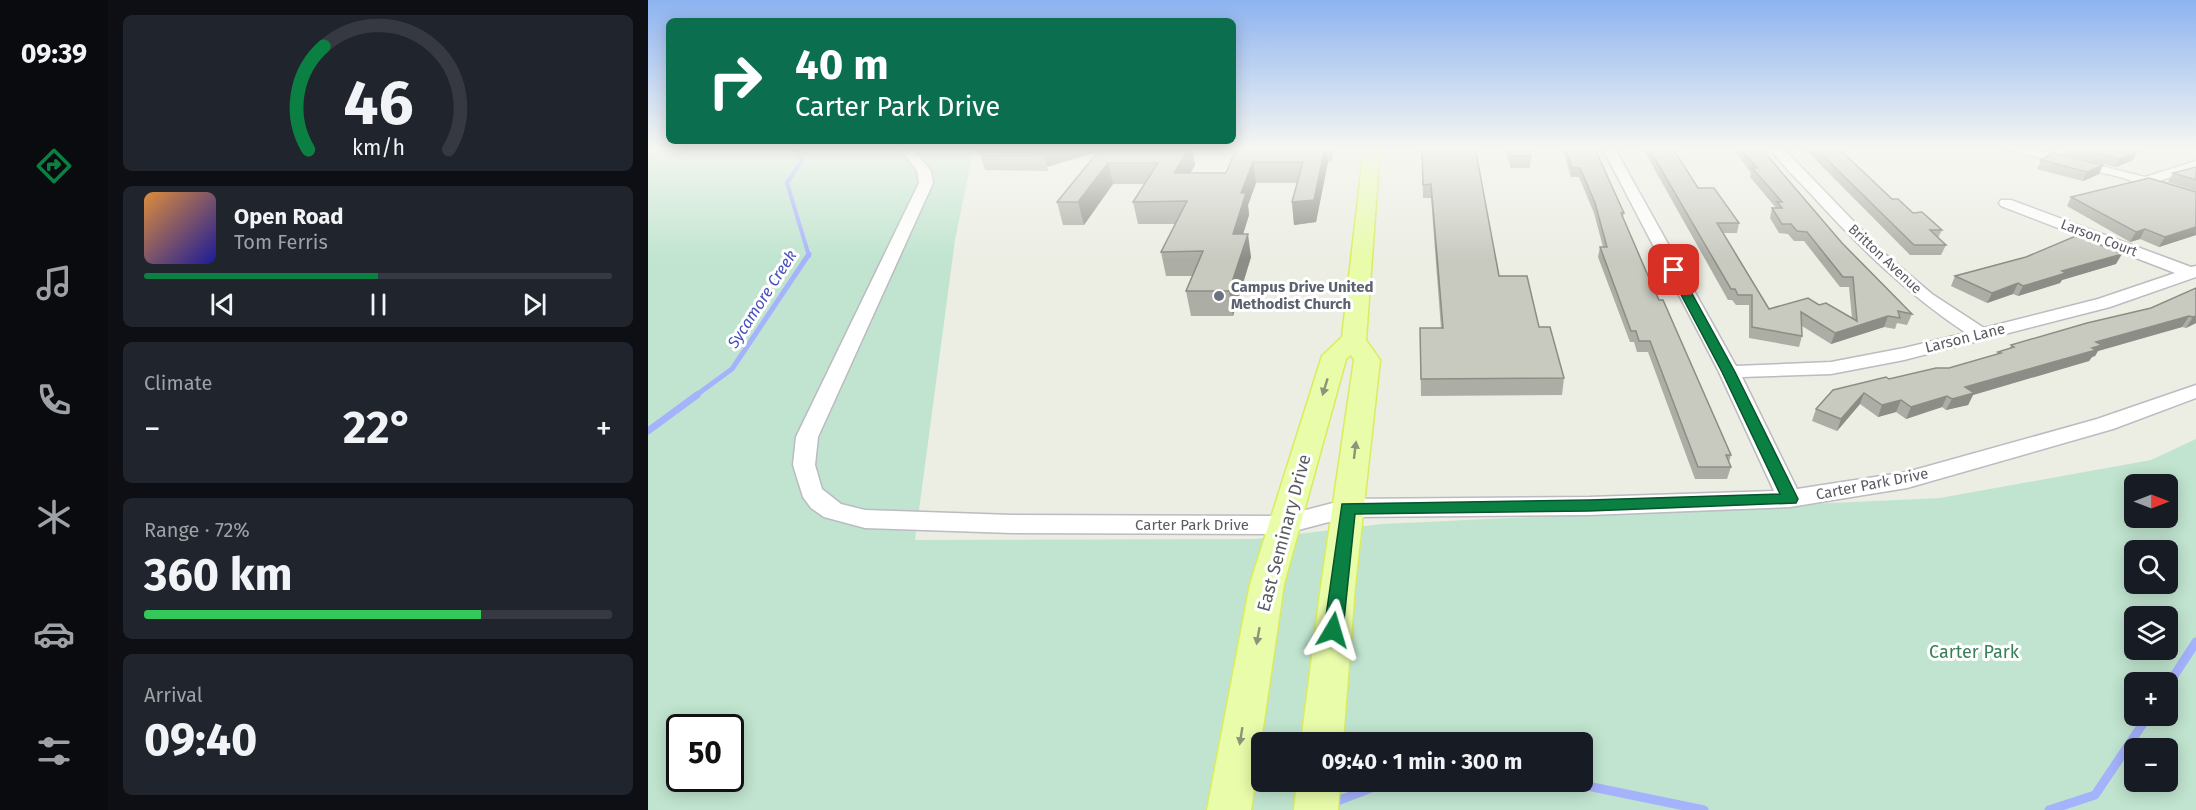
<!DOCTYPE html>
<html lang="en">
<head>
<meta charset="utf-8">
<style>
  :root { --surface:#171b24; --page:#20242c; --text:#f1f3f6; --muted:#9ea1a6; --line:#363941; --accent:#0b8043 }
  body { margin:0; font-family:"Fira Sans",sans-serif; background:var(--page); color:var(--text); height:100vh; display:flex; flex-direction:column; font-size:22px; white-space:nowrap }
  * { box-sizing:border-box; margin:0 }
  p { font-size:20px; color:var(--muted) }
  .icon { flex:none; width:33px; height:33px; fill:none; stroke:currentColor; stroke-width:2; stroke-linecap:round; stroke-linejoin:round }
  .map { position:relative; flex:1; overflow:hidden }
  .panel { display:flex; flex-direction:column; gap:15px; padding:15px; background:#0d0f14; width:540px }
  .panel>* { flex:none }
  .top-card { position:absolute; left:18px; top:18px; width:570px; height:126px; border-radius:9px; box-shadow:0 3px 15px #0003; background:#0b6e4f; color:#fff; overflow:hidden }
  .needle { width:39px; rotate:90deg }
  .tools { position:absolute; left:1476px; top:474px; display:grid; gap:12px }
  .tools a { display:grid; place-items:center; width:54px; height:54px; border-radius:9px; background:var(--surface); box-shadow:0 3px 15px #0003; font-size:30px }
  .speed { position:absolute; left:18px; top:714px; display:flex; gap:12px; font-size:30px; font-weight:700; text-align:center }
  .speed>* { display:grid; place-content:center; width:78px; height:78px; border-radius:50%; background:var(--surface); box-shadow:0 3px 15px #0003; line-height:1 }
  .speed .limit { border:3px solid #111; border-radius:9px; background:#fff; color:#111 }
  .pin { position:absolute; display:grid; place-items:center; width:51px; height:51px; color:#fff; margin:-26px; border-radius:12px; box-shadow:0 3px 9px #0006 }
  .me { position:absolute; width:66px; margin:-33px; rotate:7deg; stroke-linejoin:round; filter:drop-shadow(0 0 4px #0008) }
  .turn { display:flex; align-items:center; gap:21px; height:126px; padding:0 30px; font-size:27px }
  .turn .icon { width:78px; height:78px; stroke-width:2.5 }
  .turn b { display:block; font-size:42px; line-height:51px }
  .big { font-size:45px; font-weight:700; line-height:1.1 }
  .panel .card { flex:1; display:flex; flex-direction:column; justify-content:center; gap:9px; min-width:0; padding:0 21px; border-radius:9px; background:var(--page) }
  .panel .dial { align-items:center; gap:0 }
  .dial svg { height:156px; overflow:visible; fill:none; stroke:var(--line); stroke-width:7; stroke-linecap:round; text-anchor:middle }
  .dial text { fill:var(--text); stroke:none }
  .song { display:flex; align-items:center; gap:18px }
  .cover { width:72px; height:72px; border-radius:9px; background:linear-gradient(135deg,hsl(30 70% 55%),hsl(240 70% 35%)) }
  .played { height:6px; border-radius:3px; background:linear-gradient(90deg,var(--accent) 50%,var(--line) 50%) }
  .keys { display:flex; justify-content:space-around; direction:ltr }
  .heat { display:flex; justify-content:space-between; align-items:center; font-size:33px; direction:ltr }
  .charge { height:9px; border-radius:4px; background:linear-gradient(90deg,#34c759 72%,var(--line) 0) }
  .trip { position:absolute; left:603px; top:732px; width:342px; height:60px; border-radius:9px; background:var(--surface); box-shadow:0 3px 15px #0003; font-weight:700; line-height:60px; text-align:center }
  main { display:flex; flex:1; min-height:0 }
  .tab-bar { display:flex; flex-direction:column; width:108px; justify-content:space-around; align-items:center; background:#090b0e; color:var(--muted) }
  .tab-bar .icon { width:42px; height:42px }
  .tab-bar .current { color:var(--accent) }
  .tab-bar b { font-size:27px; color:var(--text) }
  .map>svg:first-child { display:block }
</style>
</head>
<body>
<main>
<nav class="tab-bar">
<b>09:39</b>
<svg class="icon current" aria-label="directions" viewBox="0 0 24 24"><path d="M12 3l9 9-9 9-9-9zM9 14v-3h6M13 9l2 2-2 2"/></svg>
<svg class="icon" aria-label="music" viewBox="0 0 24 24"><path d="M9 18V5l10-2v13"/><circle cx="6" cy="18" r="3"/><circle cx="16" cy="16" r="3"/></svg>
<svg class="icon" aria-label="phone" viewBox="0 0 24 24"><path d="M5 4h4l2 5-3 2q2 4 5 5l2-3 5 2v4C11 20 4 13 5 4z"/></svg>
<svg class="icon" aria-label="climate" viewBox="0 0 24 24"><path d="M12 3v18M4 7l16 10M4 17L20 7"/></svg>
<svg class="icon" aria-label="car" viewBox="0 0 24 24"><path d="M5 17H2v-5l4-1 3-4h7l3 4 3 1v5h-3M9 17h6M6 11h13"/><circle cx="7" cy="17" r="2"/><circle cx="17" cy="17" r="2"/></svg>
<svg class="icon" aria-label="filters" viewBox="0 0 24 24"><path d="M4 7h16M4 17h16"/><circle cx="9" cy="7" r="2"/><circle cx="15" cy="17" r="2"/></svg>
</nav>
<section class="panel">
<div class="card dial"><svg viewBox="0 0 100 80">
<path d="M14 69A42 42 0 1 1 86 69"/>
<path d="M14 69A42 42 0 0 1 22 16" stroke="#0b8043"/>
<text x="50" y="56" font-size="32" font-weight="700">46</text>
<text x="50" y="72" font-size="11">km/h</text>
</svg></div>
<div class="card">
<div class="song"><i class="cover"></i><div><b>Open Road</b><p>Tom Ferris</p></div></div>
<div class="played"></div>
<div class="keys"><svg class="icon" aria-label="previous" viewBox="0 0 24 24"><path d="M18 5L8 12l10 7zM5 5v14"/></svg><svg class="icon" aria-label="pause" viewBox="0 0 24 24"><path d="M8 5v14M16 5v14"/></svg><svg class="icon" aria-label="next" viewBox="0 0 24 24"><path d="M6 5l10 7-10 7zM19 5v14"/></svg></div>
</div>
<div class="card"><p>Climate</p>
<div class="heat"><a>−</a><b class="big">22°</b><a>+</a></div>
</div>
<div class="card"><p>Range · 72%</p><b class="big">360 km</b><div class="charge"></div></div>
<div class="card"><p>Arrival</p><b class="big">09:40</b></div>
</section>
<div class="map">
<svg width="1548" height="810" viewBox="0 0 1548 810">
  <rect width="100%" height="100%" fill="#ecede3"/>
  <path fill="#c0e4cf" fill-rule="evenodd" d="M0,147h323v15l-16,78 -40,300 339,-1 128,-15 558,-26 211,-38 45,-21v371h-1548zM1486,484h34v34h-34zM1486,550h34v34h-34zM1486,616h34v34h-34zM1486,682h34v34h-34zM32,728h50v50h-50zM614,742h320v40h-320zM1486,748h34v34h-34z"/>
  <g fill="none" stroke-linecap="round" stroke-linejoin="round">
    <path stroke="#a5b2fc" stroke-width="4" d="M147,147l7,13 -15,23 22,73"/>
    <path stroke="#a5b2fc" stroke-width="5" d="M47,396l37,-27 77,-115"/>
    <path stroke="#a5b2fc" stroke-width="7" d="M0,431l49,-36"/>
    <g stroke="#a5b2fc" stroke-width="9">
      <path d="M1520,685l28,-43"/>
      <path d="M920,782l136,28"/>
      <path d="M684,803l55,-21"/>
      <path d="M1401,810l46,-15 53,-79"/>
    </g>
    <defs>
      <g id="minor">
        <path d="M251,147h12l20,24 2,12 -115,254 -3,28 7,24 19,15 24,6 147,5 271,1 65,-17 241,-2 185,-6 -55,-119 -117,-225h12l122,219 95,-4 73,-14 62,-15c-60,-40 -109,-88 -157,-141 -13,-14 -30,-29 -39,-45h12l104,108 46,39 52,34 114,-29 77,-26 -174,-67 -2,-3 2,-3h10l180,67 5,-1v11l-86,30 -206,53 -73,14 -89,3 55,112 110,-17 190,-53 99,-34v13l-83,31 -206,59 -117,19 -201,8 -241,2 -65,17 -271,-1 -147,-5 -41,-11 -13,-9 -8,-11 -10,-32 3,-28 123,-254 -2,-12z"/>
        <path d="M1358,147h20l119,30 51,-16v8l-37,12 37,12v9l-76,-25 -112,-27z"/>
      </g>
      <g id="major">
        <path d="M716,147h16l-14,193 14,20 -25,226 -12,156h-42l20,-156 33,-226 -3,-5 -5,4 -62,225 -33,226h-44l43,-226 72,-228 20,-19z"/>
        <path d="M649,782h43l-2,28h-44z"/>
      </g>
    </defs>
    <use href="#minor" stroke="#bbbbc1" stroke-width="3"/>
    <use href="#major" stroke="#daec5d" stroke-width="3"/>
    <use href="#minor" fill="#fff" fill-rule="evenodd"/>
    <use href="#major" fill="#e8fcaa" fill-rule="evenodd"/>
  </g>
  <g fill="#acada4">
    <path d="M544,147l3,18 -5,8h36l11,-26h97l-3,15h-3l-12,60 -22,3 -2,-23 5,-19h-41l-8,22 1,10 -6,19 8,23 -18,59h-42l-5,-25 7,-15h-27l-5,-24 15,-28h-38l-5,-22 12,-18h-32l-29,41h-21l-6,-23 41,-50 -51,15 1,4 -63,-1 -6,-18z"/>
    <path d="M774,147l77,129 40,51 25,51 -2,17 -141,1 -1,-68h21l-10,-130h-8z"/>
    <path d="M856,147h24l3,9 -1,12h-19z"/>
    <path d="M914,147h32l30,66 -1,4 23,54 85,184 -2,7 2,5 -4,12h-32l-47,-127h-11l-3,-10h-4l-32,-85 2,-10h3l-9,-34 -15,-36h-8z"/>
    <path d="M994,147h30l26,41 41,35 -2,10h-14l46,76 50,-4 33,13 -3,-31h-9l-36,-46h-10l-6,-7 -9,-1 -9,-15 2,-10h4l-26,-31 1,-4 -15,-20 1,-6h23l82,96 70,71 -5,11 -10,-2 -2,6 -11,-2 -53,17 -29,-18v10l-3,11 -50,-9v-33h-13l-4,-5h-4z"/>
    <path d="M1153,147h36l55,52 21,14 29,17 -4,8 8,7 -5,10h-31l-99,-100z"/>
    <path d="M1418,147h55l17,4 -5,9 -17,7 -53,-13z"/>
    <path d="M1393,160l58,14 -16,7 -46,-12z"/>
    <path d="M1548,167v24l-28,-9 5,-9z"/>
    <path d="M1548,192v43l-37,12 -19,-8 -10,3 -63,-36 4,-9z"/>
    <path d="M1468,264l-54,16 -2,3 -42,13 -5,-2 -26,9 -36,-17 4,-10z"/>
    <path d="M1548,288v35l-10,5 -4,-1 -84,24 -3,5 -3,1 -3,4 -116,34 -5,10 -22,5 -4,-3 -36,12 -10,-7 -18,5 -18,-13 -23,27 -25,-10 4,-12 73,-30 60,-11 48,-14 1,-2 12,-4 1,-3 140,-37z"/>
  </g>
  <g fill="#8c8d86">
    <path d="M405,147h54v2l-60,18 1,4 -5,-21z"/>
    <path d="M542,147h2l3,18 -17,30 -4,-22z"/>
    <path d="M677,147h2l1,15 -12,60 -22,3 -2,-23z"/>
    <path d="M682,147h4l-3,15z"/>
    <path d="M1490,151l-5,9 -17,7 4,-8z"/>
    <path d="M605,162l3,21 -8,22 1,10 -13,42 -3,-23 8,-41z"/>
    <path d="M460,163l5,21 -29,41 -6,-23z"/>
    <path d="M1455,165l-4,9 -16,7 4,-9z"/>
    <path d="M1548,227v8l-37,12 6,-10z"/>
    <path d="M1497,229l-5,10 -10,3 6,-10z"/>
    <path d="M600,234l3,23 -18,59 -4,-25z"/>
    <path d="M1474,254l-6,10 -54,16 -2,3 -42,13 5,-10 39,-15z"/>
    <path d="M1370,283l-5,11 -26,9 5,-10z"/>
    <path d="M1240,316l-4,11 -53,17 4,-11z"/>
    <path d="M1541,316l-7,11 -84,24 -3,5 -3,1 -3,4 -116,34 -5,10 -22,5 6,-11 13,-12 131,-45z"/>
    <path d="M1548,316v7l-10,5 7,-11z"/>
    <path d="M1216,393l-4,11 -23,27 4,-12z"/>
    <path d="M1299,396l-5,11 -36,12 5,-12z"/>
    <path d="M1253,400l-5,12 -18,5 4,-12z"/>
  </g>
  <g fill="#c8c9bf" stroke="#8c8d86" stroke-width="1.5">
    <path d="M338,147h67l-10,3v3l-64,-1v-2z"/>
    <path d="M454,147h88l-16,26h52l11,-26h88l-11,53 -22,2 11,-40h-50l-12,31h5l-13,41h15l-19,57h-43l17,-40 -42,1 26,-51 -54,1 25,-39h-50l-30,39h-21z"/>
    <path d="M774,147h53l24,129h28l12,51h11l14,51 -143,1 -1,-51h23l-12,-144 -8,1z"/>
    <path d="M861,147h19l3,9h-19z"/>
    <path d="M917,147h29l30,66h-3l25,58 13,29h4l68,155h-5l5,12h-33l-48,-126h-11l-3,-10h-5l-31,-84h7l-12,-44 -15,-35h-8z"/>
    <path d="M1000,147h24l26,41h16l25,35h-22l52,86 39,-11 11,7 7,-2 31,18 -4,-44h-10l-36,-45 -10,-1 -6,-7h-9l-10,-16h10l-5,-6h5l-30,-34h5l-18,-21h21l82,96 70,71 -14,-3 2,7 -12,-2 -53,17 -34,-21 1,24 -50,-9v-32h-14l-3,-6h-4z"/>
    <path d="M1166,147h23l55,52h6l15,14 9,-1 20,18h-12l16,15h-32z"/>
    <path d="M1424,147h49l17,4 -18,8z"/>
    <path d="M1405,153l50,12 -16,7 -46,-12z"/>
    <path d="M1548,167v13l-23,-7z"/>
    <path d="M1501,178l47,14v35l-31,10 -20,-8 -9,3 -65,-35z"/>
    <path d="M1430,235l44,19 -60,17 4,2 -43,13 -5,-3 -26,10 -37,-17 71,-19z"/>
    <path d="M1548,288v28l-3,1 -4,-1 -93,26 6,3 -10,3 4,2 -131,37 9,6 -22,6 -5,-3 -36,11 -10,-7 -19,5 -18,-12 -23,26 -25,-10 17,-19 53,-13 3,2 47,-11h13l52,-15 -3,-1 16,-5 -3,-2 76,-22 64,-15z"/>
  </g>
  <defs><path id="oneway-solid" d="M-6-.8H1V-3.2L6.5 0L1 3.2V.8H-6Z" transform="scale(1.5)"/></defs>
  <g fill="#8c947c">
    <use href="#oneway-solid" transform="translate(677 387) rotate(107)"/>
    <use href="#oneway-solid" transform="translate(707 450) rotate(-83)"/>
    <use href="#oneway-solid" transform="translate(610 636) rotate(100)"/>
    <use href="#oneway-solid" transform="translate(593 736) rotate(99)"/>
  </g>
  <linearGradient id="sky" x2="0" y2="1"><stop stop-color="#8db3f0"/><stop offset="0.57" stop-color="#f6f7f2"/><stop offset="1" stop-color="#f6f7f2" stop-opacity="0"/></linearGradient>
  <rect width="1548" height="260" fill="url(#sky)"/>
  <path fill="#0b8043" stroke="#07532c" stroke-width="1.5" d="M1026,266l5,4 56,102 63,127 -2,4 -207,8 -234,3 -12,116 -3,6 -7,2 -6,-2 -3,-6 18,-126 247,-4 191,-6 -58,-122 -54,-102z"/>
  <circle fill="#6b7280" stroke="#fff" stroke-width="2" cx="571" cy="296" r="6"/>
  <g text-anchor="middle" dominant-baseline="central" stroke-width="6" stroke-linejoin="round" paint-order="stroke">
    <g font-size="14" fill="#5b5c63" stroke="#fff">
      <text transform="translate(1451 238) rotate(21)">Larson Court</text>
      <text transform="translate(1237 259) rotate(43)">Britton Avenue</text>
    </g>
    <g font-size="15" font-weight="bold" fill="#5b616d" stroke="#fff" text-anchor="start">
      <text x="583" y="287">Campus Drive United<tspan x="583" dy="17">Methodist Church</tspan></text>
    </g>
    <g font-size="15" fill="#5b5c63" stroke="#fff">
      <text transform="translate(1317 338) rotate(-14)">Larson Lane</text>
      <text transform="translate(1224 484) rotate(-11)">Carter Park Drive</text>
      <text x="544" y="525">Carter Park Drive</text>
    </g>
    <g font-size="16" font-style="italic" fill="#4851bf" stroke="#fff">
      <text transform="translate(114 299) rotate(-57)">Sycamore Creek</text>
    </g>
    <g font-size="18" fill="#5b5c63" stroke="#fff">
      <text transform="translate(636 533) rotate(-75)">East Seminary Drive</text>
    </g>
    <g font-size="18" fill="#367f58" stroke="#fff">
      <text x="1326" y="652">Carter Park</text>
    </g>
  </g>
</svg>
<div class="tools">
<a><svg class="needle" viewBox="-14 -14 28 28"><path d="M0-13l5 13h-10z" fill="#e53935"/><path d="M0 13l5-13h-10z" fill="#9ea1a6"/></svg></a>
<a><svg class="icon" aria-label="search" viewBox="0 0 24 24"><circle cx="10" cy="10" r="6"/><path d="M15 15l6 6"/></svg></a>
<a><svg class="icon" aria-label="layers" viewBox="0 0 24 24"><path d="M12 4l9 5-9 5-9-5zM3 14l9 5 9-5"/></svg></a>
<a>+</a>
<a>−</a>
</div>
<div class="speed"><div class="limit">50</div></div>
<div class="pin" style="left:1026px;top:270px;background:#d93025"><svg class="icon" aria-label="arrive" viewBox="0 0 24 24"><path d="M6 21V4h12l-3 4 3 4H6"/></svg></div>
<svg class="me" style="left:685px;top:630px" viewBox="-20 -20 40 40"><path d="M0-17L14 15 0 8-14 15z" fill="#0b8043" stroke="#fff" stroke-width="4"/></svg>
<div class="trip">09:40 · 1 min · 300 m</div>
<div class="top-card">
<div class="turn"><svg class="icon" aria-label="right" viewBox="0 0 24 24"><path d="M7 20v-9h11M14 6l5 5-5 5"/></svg><div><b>40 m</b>Carter Park Drive</div></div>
</div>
</div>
</main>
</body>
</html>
